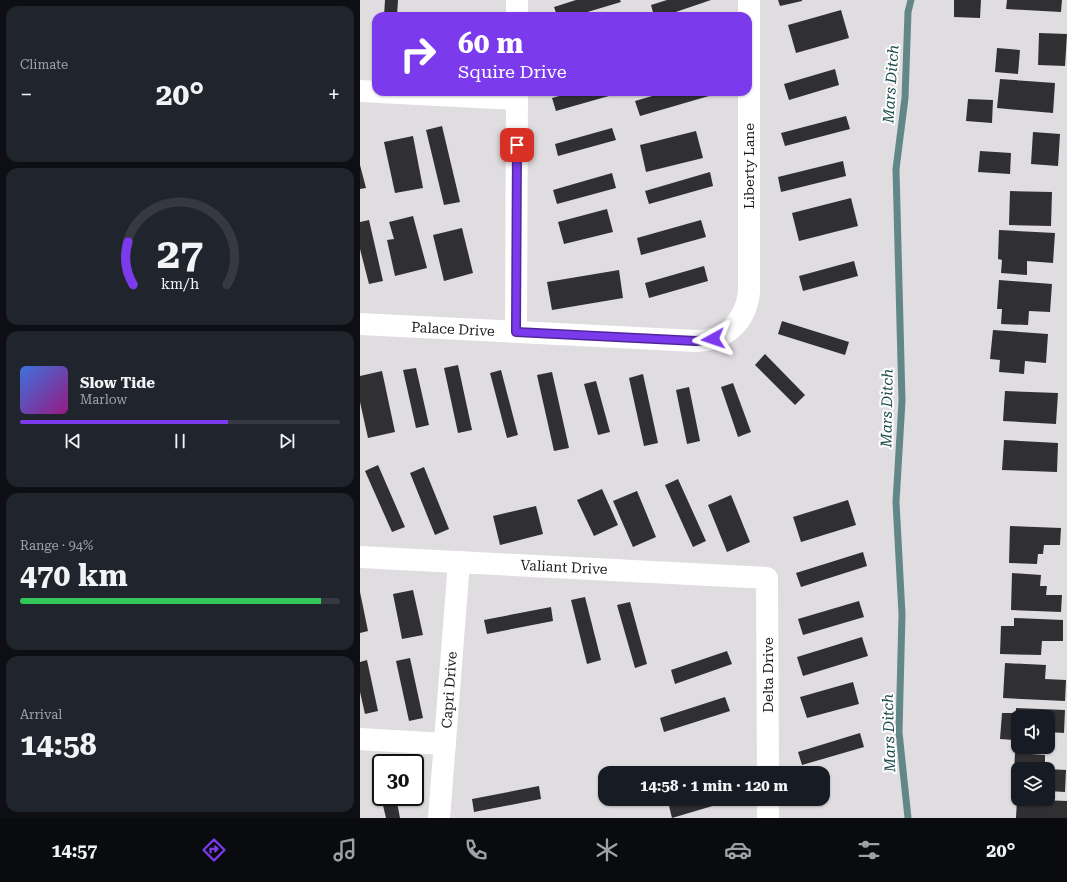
<!DOCTYPE html>
<html lang="en">
<head>
<meta charset="utf-8">
<style>
  :root { --surface:#171b24; --page:#20242c; --text:#f1f3f6; --muted:#9ea1a6; --line:#363941; --accent:#7c3aed }
  body { margin:0; font-family:"Roboto Serif",serif; background:var(--page); color:var(--text); height:100vh; display:flex; flex-direction:column; font-size:15px; white-space:nowrap }
  * { box-sizing:border-box; margin:0 }
  p { font-size:13px; color:var(--muted) }
  .icon { flex:none; width:22px; height:22px; fill:none; stroke:currentColor; stroke-width:2; stroke-linecap:round; stroke-linejoin:round }
  .map { position:relative; flex:1; overflow:hidden }
  .details { display:flex; flex-direction:column; gap:6px; padding:6px; background:#0d0f14; width:360px }
  .details>* { flex:none }
  .hud { position:absolute; left:12px; top:12px; width:380px; height:84px; border-radius:12px; box-shadow:0 1px 3px #0004; background:#7c3aed; color:#fff; overflow:hidden }
  .buttons { position:absolute; left:651px; top:710px; display:grid; gap:8px }
  .buttons a { display:grid; place-items:center; width:44px; height:44px; border-radius:8px; background:var(--surface); box-shadow:0 1px 3px #0004; font-size:20px }
  .speed { position:absolute; left:12px; top:754px; display:flex; gap:8px; font-size:20px; font-weight:700; text-align:center }
  .speed>* { display:grid; place-content:center; width:52px; height:52px; border-radius:50%; background:var(--surface); box-shadow:0 1px 3px #0004; line-height:1 }
  .speed .limit { border:2px solid #111; border-radius:6px; background:#fff; color:#111 }
  .pin { position:absolute; display:grid; place-items:center; width:34px; height:34px; color:#fff; margin:-17px; border-radius:8px; box-shadow:0 2px 6px #0006 }
  .me { position:absolute; width:44px; margin:-22px; rotate:265deg; stroke-linejoin:round; filter:drop-shadow(0 0 3px #0008) }
  .turn { display:flex; align-items:center; gap:14px; height:84px; padding:0 20px; font-size:18px }
  .turn .icon { width:52px; height:52px; stroke-width:2.5 }
  .turn b { display:block; font-size:28px; line-height:34px }
  .big { font-size:30px; font-weight:700; line-height:1.1 }
  .details .tile { flex:1; display:flex; flex-direction:column; justify-content:center; gap:6px; min-width:0; padding:0 14px; border-radius:12px; background:var(--page) }
  .details .dial { align-items:center; gap:0 }
  .dial svg { height:104px; overflow:visible; fill:none; stroke:var(--line); stroke-width:7; stroke-linecap:round; text-anchor:middle }
  .dial text { fill:var(--text); stroke:none }
  .song { display:flex; align-items:center; gap:12px }
  .cover { width:48px; height:48px; border-radius:6px; background:linear-gradient(135deg,hsl(220 70% 55%),hsl(310 70% 35%)) }
  .played { height:4px; border-radius:2px; background:linear-gradient(90deg,var(--accent) 65%,var(--line) 65%) }
  .keys { display:flex; justify-content:space-around; direction:ltr }
  .heat { display:flex; justify-content:space-between; align-items:center; font-size:22px; direction:ltr }
  .charge { height:6px; border-radius:3px; background:linear-gradient(90deg,#34c759 94%,var(--line) 0) }
  .trip { position:absolute; left:238px; top:766px; width:232px; height:40px; border-radius:12px; background:var(--surface); box-shadow:0 1px 3px #0004; font-weight:700; line-height:40px; text-align:center }
  .tabs { display:flex; height:64px; justify-content:space-around; align-items:center; background:#090b0e; color:var(--muted) }
  .tabs .icon { width:28px; height:28px }
  .tabs .current { color:var(--accent) }
  .tabs b { font-size:18px; color:var(--text) }
  main { display:flex; flex:1; min-height:0 }
  .map>svg:first-child { display:block }
</style>
</head>
<body>
<main>
<section class="details">
<div class="tile"><p>Climate</p>
<div class="heat"><a>−</a><b class="big">20°</b><a>+</a></div>
</div>
<div class="tile dial"><svg viewBox="0 0 100 80">
<path d="M14 69A42 42 0 1 1 86 69"/>
<path d="M14 69A42 42 0 0 1 10 36" stroke="#7c3aed"/>
<text x="50" y="56" font-size="32" font-weight="700">27</text>
<text x="50" y="72" font-size="11">km/h</text>
</svg></div>
<div class="tile">
<div class="song"><i class="cover"></i><div><b>Slow Tide</b><p>Marlow</p></div></div>
<div class="played"></div>
<div class="keys"><svg class="icon" aria-label="previous" viewBox="0 0 24 24"><path d="M18 5L8 12l10 7zM5 5v14"/></svg><svg class="icon" aria-label="pause" viewBox="0 0 24 24"><path d="M8 5v14M16 5v14"/></svg><svg class="icon" aria-label="next" viewBox="0 0 24 24"><path d="M6 5l10 7-10 7zM19 5v14"/></svg></div>
</div>
<div class="tile"><p>Range · 94%</p><b class="big">470 km</b><div class="charge"></div></div>
<div class="tile"><p>Arrival</p><b class="big">14:58</b></div>
</section>
<div class="map">
<svg width="707" height="818" viewBox="0 0 707 818">
  <rect width="100%" height="100%" fill="#e0dde1"/>
  <g fill="none" stroke-linecap="round" stroke-linejoin="round">
    <path stroke="#638789" stroke-width="7" d="M548,818l-9,-86 3,-118 -6,-112 6,-101 -6,-232 9,-71 3,-86 3,-12"/>
  </g>
  <g fill="#302f32">
    <path d="M25,0h13l-1,16h-13z"/>
    <path d="M216,0h44l1,2 -47,14h-17l-3,-9z"/>
    <path d="M307,0h44l-47,16h-10l-3,-11z"/>
    <path d="M418,0h24v1l-22,5z"/>
    <path d="M594,0h27l-1,18 -26,-1z"/>
    <path d="M647,0h55l-1,12 -55,-3z"/>
    <path d="M481,10l8,28 -53,15 -8,-28z"/>
    <path d="M679,33l28,1 -2,32 -27,-1z"/>
    <path d="M637,48l23,2 -2,24 -23,-2z"/>
    <path d="M475,69l4,16 -50,15 -5,-16z"/>
    <path d="M640,79l55,4 -2,30 -56,-5z"/>
    <path d="M214,92h49l-67,19 -4,-13z"/>
    <path d="M306,92h42l1,4 -69,20 -5,-15z"/>
    <path d="M608,99l25,1 -1,23 -26,-2z"/>
    <path d="M486,116l4,13 -65,17 -4,-13z"/>
    <path d="M82,126l18,76 -16,3 -18,-75z"/>
    <path d="M252,128l4,12 -58,16 -3,-12z"/>
    <path d="M336,131l7,27 -57,14 -6,-27z"/>
    <path d="M673,132l27,2 -2,32 -27,-2z"/>
    <path d="M53,136l10,52 -28,5 -11,-51z"/>
    <path d="M620,151l31,2 -1,21 -32,-2z"/>
    <path d="M483,161l3,15 -65,16 -3,-15z"/>
    <path d="M0,165l6,23 -6,1z"/>
    <path d="M350,172l3,14 -64,18 -4,-13z"/>
    <path d="M252,173l4,15 -59,16 -4,-14z"/>
    <path d="M650,191l42,1 -1,34 -42,-1z"/>
    <path d="M491,198l7,28 -59,15 -7,-28z"/>
    <path d="M247,209l6,23 -49,12 -6,-22z"/>
    <path d="M53,216l14,52 -32,8 -8,-36 7,-1 -5,-17z"/>
    <path d="M9,220l14,61 -14,3 -9,-35v-27z"/>
    <path d="M341,220l5,17 -65,18 -4,-17z"/>
    <path d="M102,228l11,45 -29,8 -11,-46z"/>
    <path d="M639,230l56,3 -2,30 -26,-2v14l-26,-2 1,-13 -4,-1z"/>
    <path d="M494,261l4,15 -55,15 -4,-15z"/>
    <path d="M344,266l4,15 -59,17 -4,-15z"/>
    <path d="M259,270l4,28 -71,12 -5,-28z"/>
    <path d="M639,280l53,4 -2,28 -21,-1 -1,14 -27,-1 1,-15h-5z"/>
    <path d="M422,321l67,21 -4,13 -67,-21z"/>
    <path d="M633,330l55,4 -2,29 -21,-2 -1,13 -25,-2 1,-12 -10,-1z"/>
    <path d="M405,354l40,41 -10,10 -40,-40z"/>
    <path d="M98,365l14,65 -14,3 -14,-65z"/>
    <path d="M56,368l13,57 -13,3 -13,-58z"/>
    <path d="M141,370l17,65 -11,3 -17,-65z"/>
    <path d="M22,371l13,61 -27,6 -8,-36v-26z"/>
    <path d="M192,372l17,76 -15,3 -17,-76z"/>
    <path d="M283,374l15,69 -14,3 -15,-68z"/>
    <path d="M236,381l14,51 -12,3 -14,-51z"/>
    <path d="M373,383l18,49 -13,5 -17,-50z"/>
    <path d="M329,387l11,54 -13,3 -11,-54z"/>
    <path d="M645,391l53,2 -2,31 -53,-3z"/>
    <path d="M644,440l54,3 -1,29 -55,-2z"/>
    <path d="M18,465l27,62 -13,5 -27,-61z"/>
    <path d="M64,467l25,62 -14,6 -25,-62z"/>
    <path d="M318,479l28,62 -13,6 -28,-62z"/>
    <path d="M242,489l16,36 -24,11 -17,-36z"/>
    <path d="M277,491l19,46 -23,10 -20,-46z"/>
    <path d="M371,495l19,47 -23,10 -19,-47z"/>
    <path d="M488,500l8,25 -55,17 -8,-25z"/>
    <path d="M176,506l7,28 -43,11 -7,-29z"/>
    <path d="M650,526l51,2 -1,17h-16l-1,9h-5l-1,10 -28,-1z"/>
    <path d="M503,552l4,14 -66,21 -5,-14z"/>
    <path d="M652,573l29,2 -1,11h7l-1,9h16l-1,17 -50,-2z"/>
    <path d="M53,590l10,45 -21,4 -9,-45z"/>
    <path d="M0,592l8,39 -8,2z"/>
    <path d="M225,597l16,63 -14,4 -16,-64z"/>
    <path d="M499,601l5,16 -61,18 -5,-16z"/>
    <path d="M270,602l17,62 -12,4 -18,-63z"/>
    <path d="M191,607l2,14 -66,13 -3,-14z"/>
    <path d="M654,618l49,2v21h-21l-1,14 -41,-1 1,-28h13z"/>
    <path d="M502,637l6,19 -65,20 -6,-19z"/>
    <path d="M367,651l5,13 -57,20 -4,-14z"/>
    <path d="M50,658l13,60 -14,3 -13,-60z"/>
    <path d="M7,660l11,51 -13,3 -5,-22v-30z"/>
    <path d="M645,663l41,2 -1,14 21,1 -1,21 -62,-3z"/>
    <path d="M493,682l6,22 -52,14 -7,-21z"/>
    <path d="M365,697l5,14 -66,21 -4,-14z"/>
    <path d="M656,708l49,2 -1,23 -16,-1v-15h-30v27h-4v-4l-14,-1 2,-26h14z"/>
    <path d="M500,733l4,14 -62,18 -4,-13z"/>
    <path d="M655,753l30,2v14h-27v20h-5z"/>
    <path d="M21,767v26h-1l-5,-24z"/>
    <path d="M688,769l18,1 -1,22 -17,-1z"/>
    <path d="M179,786l2,13 -67,13 -2,-13z"/>
    <path d="M21,797h15l4,21h-14z"/>
    <path d="M330,799h46l-64,19 -3,-12z"/>
    <path d="M657,799l50,2v17h-51z"/>
  </g>
  <g fill="none" stroke-linecap="round" stroke-linejoin="round">
    <g stroke="#fff" stroke-width="22">
      <path d="M157,16v-16"/>
      <path d="M0,91l157,8"/>
      <path d="M0,324l336,17c30,0 50,-20 53,-49v-292"/>
      <path d="M156,332l1,-240"/>
      <path d="M0,557l407,21 1,195"/>
      <path d="M0,739l85,5"/>
      <path d="M408,799v19"/>
      <path d="M79,818l20,-256"/>
    </g>
  </g>
  <g fill="none" stroke-linecap="round" stroke-linejoin="round">
    <defs>
      <path id="route" d="M157,145l-1,187 180,9 17,-2"/>
    </defs>
    <use href="#route" stroke="#51269a" stroke-width="10"/>
    <use href="#route" stroke="#7c3aed" stroke-width="7"/>
  </g>
  <g text-anchor="middle" dominant-baseline="central" stroke-width="4" stroke-linejoin="round" paint-order="stroke">
    <g font-size="14" fill="#1c1b1c" stroke="#fff">
      <text transform="translate(389 166) rotate(-90)">Liberty Lane</text>
      <text transform="translate(93 329) rotate(3)">Palace Drive</text>
      <text transform="translate(204 567) rotate(3)">Valiant Drive</text>
      <text transform="translate(408 675) rotate(-90)">Delta Drive</text>
      <text transform="translate(89 690) rotate(-86)">Capri Drive</text>
    </g>
    <g font-size="15" font-style="italic" fill="#1b4a4c" stroke="#fff">
      <text transform="translate(531 84) rotate(-86)">Mars Ditch</text>
      <text transform="translate(527 408) rotate(-89)">Mars Ditch</text>
      <text transform="translate(529 733) rotate(-92)">Mars Ditch</text>
    </g>
  </g>
</svg>
<div class="buttons">
<a><svg class="icon" aria-label="sound" viewBox="0 0 24 24"><path d="M4 9h4l5-4v14l-5-4H4zM17 9q2 3 0 6"/></svg></a>
<a><svg class="icon" aria-label="layers" viewBox="0 0 24 24"><path d="M12 4l9 5-9 5-9-5zM3 14l9 5 9-5"/></svg></a>
</div>
<div class="speed"><div class="limit">30</div></div>
<div class="pin" style="left:157px;top:145px;background:#d93025"><svg class="icon" aria-label="arrive" viewBox="0 0 24 24"><path d="M6 21V4h12l-3 4 3 4H6"/></svg></div>
<svg class="me" style="left:353px;top:339px" viewBox="-20 -20 40 40"><path d="M0-17L14 15 0 8-14 15z" fill="#7c3aed" stroke="#fff" stroke-width="4"/></svg>
<div class="trip">14:58 · 1 min · 120 m</div>
<div class="hud">
<div class="turn"><svg class="icon" aria-label="right" viewBox="0 0 24 24"><path d="M7 20v-9h11M14 6l5 5-5 5"/></svg><div><b>60 m</b>Squire Drive</div></div>
</div>
</div>
</main>
<nav class="tabs">
<b>14:57</b>
<svg class="icon current" aria-label="directions" viewBox="0 0 24 24"><path d="M12 3l9 9-9 9-9-9zM9 14v-3h6M13 9l2 2-2 2"/></svg>
<svg class="icon" aria-label="music" viewBox="0 0 24 24"><path d="M9 18V5l10-2v13"/><circle cx="6" cy="18" r="3"/><circle cx="16" cy="16" r="3"/></svg>
<svg class="icon" aria-label="phone" viewBox="0 0 24 24"><path d="M5 4h4l2 5-3 2q2 4 5 5l2-3 5 2v4C11 20 4 13 5 4z"/></svg>
<svg class="icon" aria-label="climate" viewBox="0 0 24 24"><path d="M12 3v18M4 7l16 10M4 17L20 7"/></svg>
<svg class="icon" aria-label="car" viewBox="0 0 24 24"><path d="M5 17H2v-5l4-1 3-4h7l3 4 3 1v5h-3M9 17h6M6 11h13"/><circle cx="7" cy="17" r="2"/><circle cx="17" cy="17" r="2"/></svg>
<svg class="icon" aria-label="filters" viewBox="0 0 24 24"><path d="M4 7h16M4 17h16"/><circle cx="9" cy="7" r="2"/><circle cx="15" cy="17" r="2"/></svg>
<b>20°</b>
</nav>
</body>
</html>
